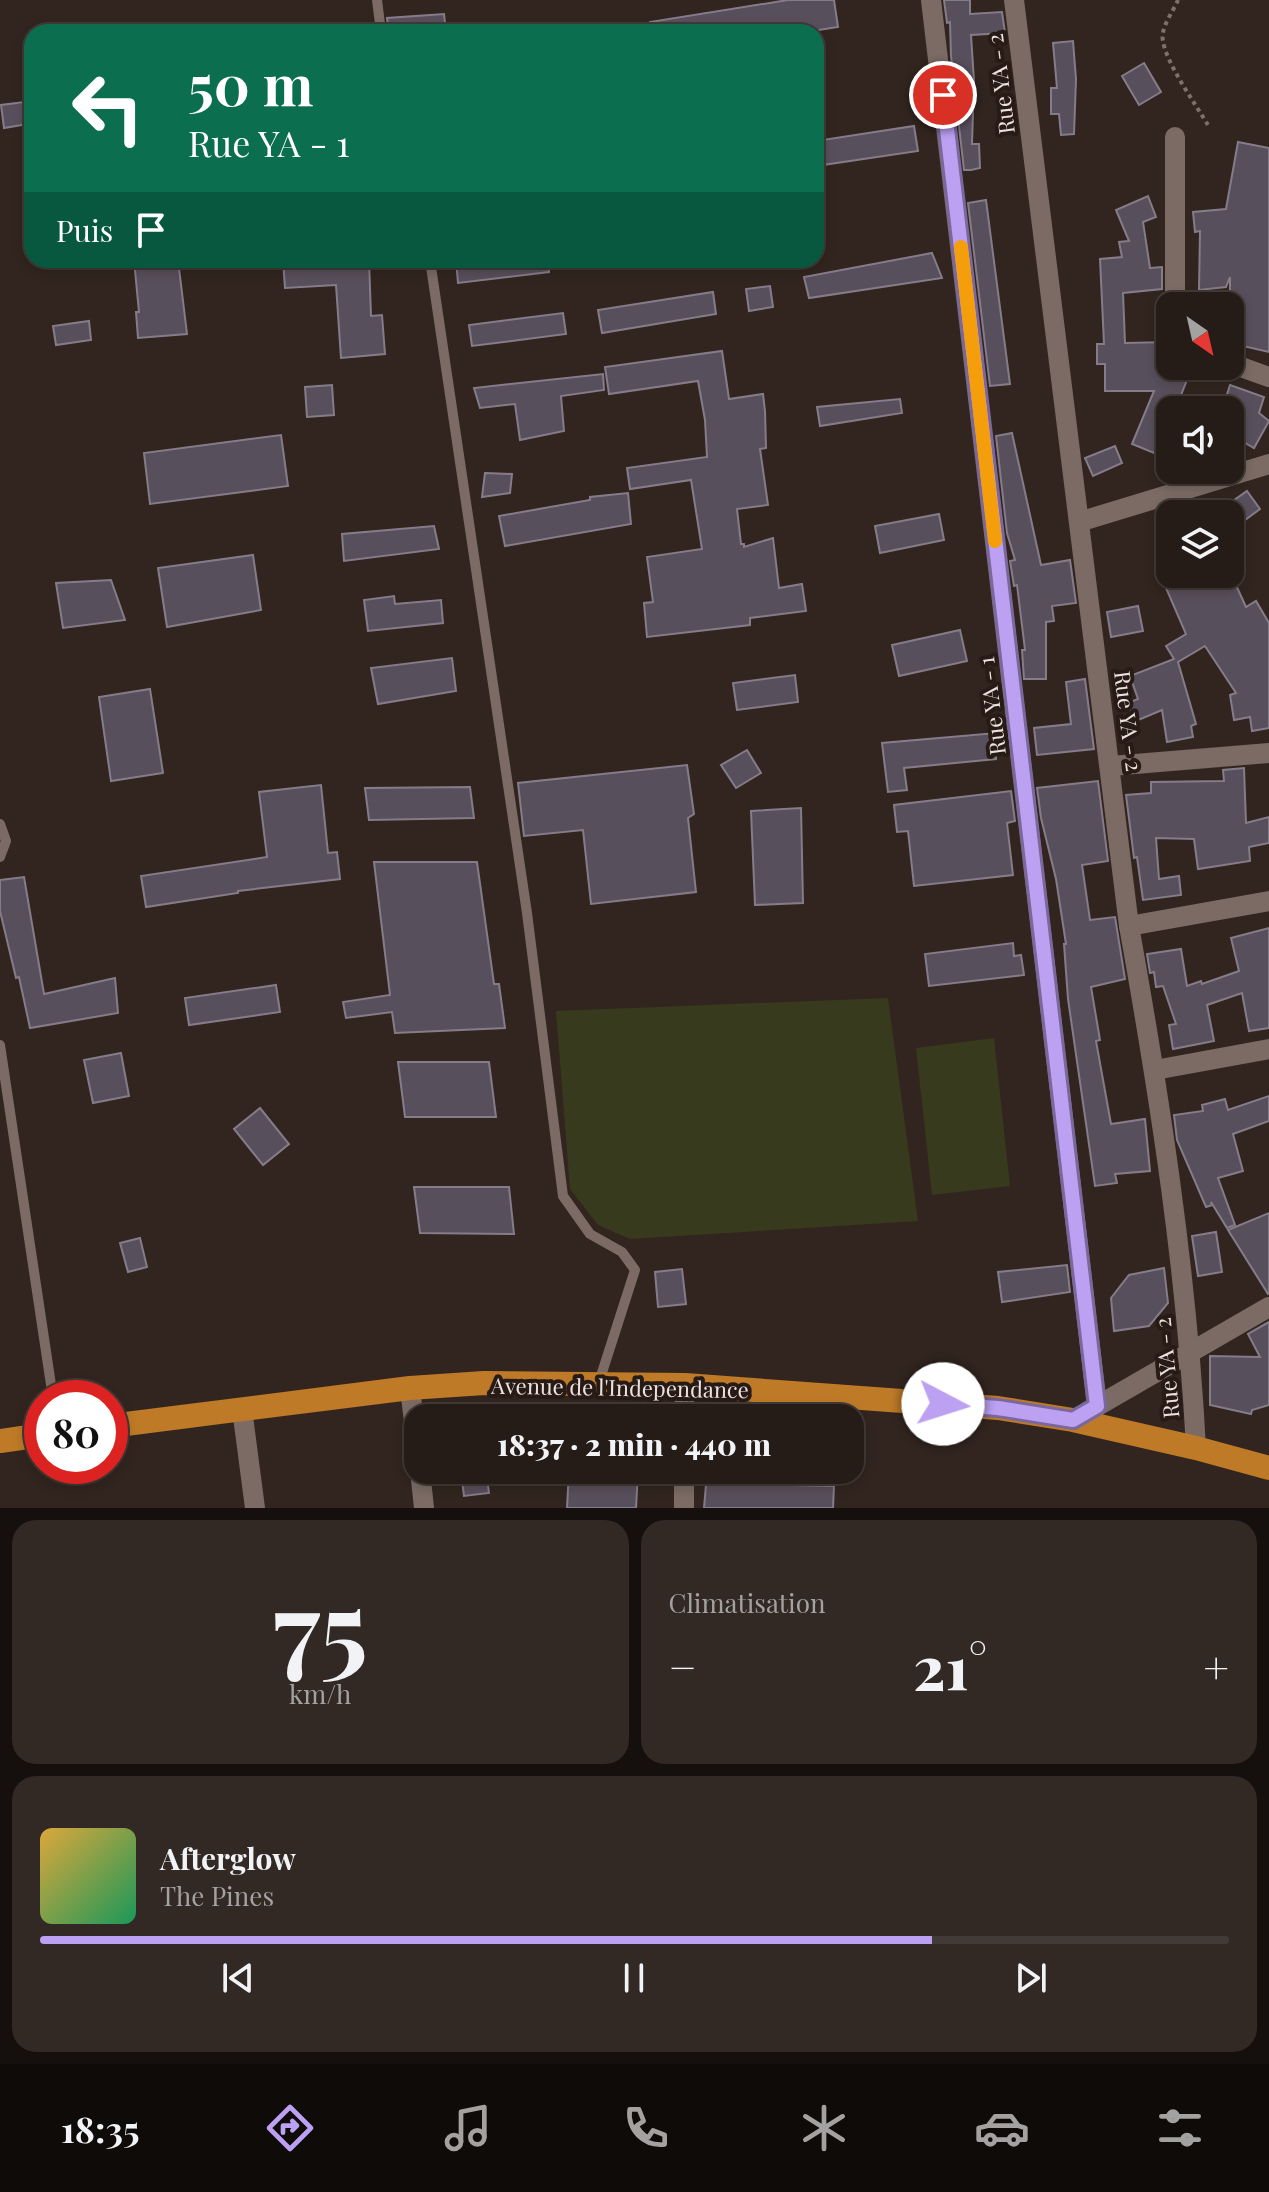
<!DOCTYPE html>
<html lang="fr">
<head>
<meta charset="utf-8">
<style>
  :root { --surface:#261c17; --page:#322924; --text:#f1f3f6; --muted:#a4a1a1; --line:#423a36; --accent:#bca0f2 }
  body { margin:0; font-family:"Playfair Display",serif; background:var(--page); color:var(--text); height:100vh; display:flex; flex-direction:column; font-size:30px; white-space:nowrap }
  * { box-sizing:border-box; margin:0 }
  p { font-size:26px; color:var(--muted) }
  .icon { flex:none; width:44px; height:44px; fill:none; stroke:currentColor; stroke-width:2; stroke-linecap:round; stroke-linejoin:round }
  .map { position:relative; height:1508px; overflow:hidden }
  .panel { display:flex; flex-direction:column; gap:12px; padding:12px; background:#150f0d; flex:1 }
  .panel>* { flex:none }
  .banner { position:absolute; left:24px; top:24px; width:800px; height:244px; border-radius:24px; box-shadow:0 4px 12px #0003,0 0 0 2px var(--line); background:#0b6e4f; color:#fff; overflow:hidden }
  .needle { width:52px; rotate:146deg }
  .fabs { position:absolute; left:1156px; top:292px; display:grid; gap:16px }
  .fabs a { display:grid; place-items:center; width:88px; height:88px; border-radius:16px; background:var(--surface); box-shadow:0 4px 12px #0003,0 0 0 2px var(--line); font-size:40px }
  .speed { position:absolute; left:24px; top:1380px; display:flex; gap:16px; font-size:40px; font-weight:700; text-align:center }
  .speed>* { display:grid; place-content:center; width:104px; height:104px; border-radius:50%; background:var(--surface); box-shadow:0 4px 12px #0003,0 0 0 2px var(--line); line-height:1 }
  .speed .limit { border:12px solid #d22; background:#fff; color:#111 }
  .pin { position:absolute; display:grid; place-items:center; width:68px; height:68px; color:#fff; margin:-34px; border:4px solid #fff; border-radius:50%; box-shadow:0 2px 8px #0007 }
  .me { position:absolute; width:88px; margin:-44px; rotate:95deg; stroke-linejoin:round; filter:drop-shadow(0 0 6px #0008) }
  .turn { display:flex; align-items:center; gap:28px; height:168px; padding:0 32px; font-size:36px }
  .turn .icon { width:104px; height:104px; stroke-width:2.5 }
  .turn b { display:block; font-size:56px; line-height:68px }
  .then { display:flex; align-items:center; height:76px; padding:0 32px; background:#0003; gap:16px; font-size:30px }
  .big { font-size:60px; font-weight:800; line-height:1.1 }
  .panel .tile { flex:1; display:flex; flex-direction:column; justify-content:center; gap:12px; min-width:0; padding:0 28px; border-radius:24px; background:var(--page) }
  .panel .dial { align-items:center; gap:0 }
  .dial b { font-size:104px; line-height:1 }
  .song { display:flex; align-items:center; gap:24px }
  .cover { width:96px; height:96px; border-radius:12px; background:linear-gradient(135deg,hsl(40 70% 55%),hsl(150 70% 35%)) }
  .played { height:8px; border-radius:4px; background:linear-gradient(90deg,var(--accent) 75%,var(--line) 75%) }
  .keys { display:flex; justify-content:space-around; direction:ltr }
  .heat { display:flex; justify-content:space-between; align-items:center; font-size:44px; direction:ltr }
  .panel .tiles { flex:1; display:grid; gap:12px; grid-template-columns:1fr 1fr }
  .tile:last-child { grid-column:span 2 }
  .trip { position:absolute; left:404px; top:1404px; width:460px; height:80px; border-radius:24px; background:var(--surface); box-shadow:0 4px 12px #0003,0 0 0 2px var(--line); font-weight:800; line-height:80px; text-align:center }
  .menu { display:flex; height:128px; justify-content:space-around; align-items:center; background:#0f0b09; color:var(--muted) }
  .menu .icon { width:56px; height:56px }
  .menu .active { color:var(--accent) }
  .menu b { font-size:36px; color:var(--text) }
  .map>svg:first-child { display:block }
</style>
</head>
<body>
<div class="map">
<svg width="1269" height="1508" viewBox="0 0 1269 1508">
  <rect width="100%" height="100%" fill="#32251f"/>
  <g fill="#373a1c">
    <path d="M888,998l30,223 -288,18 -32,-14 -28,-36 -14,-178z"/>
    <path d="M994,1038l16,148 -78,9 -16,-147z"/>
  </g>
  <g fill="#584f5c" stroke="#857c89" stroke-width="2">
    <path d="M788,0h46l4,27 -32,5h-155l-1,-10z"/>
    <path d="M944,0h26v14l32,-2 3,21 -34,2 3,46 -2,63h7l1,24 -9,2h-7l-13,-114 -1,-34 -3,1z"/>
    <path d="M444,14l2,18h-57l-2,-14z"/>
    <path d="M1073,41l3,38 -2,55 -13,1 -2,-21h-8v-26h6l-4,-45z"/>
    <path d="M1144,63l17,29 -22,13 -17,-29z"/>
    <path d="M24,102l4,22 -24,4 -3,-23z"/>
    <path d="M914,126l4,25 -102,15v-25z"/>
    <path d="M1238,142l31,6v204l-39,-9v-66l-4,10 -27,3 1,-59 -5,1 -2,-20 33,-3z"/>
    <path d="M1148,196l8,21 -13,5 7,46 12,-1v22l-39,4 2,50 45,-1v24h12l9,4 -16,40h-5v45l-14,-7 -2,5 -22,-9 22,-53h-49v-27h-8v-20h7l-4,-85 22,-2 -3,-15 10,-1 -13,-31z"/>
    <path d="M986,200l24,184 -20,2 -22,-183z"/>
    <path d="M932,253l10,25 -133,20 -5,-21z"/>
    <path d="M134,260h44l9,74 -49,4 -2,-26h3z"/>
    <path d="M283,260h29v3l57,-3 2,56 11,-1 3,39 -44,4 -5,-73 -51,3z"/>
    <path d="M456,260h92l1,12 -91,11z"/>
    <path d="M770,286l3,21 -24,4 -3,-22z"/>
    <path d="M713,292l3,22 -114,19 -4,-23z"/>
    <path d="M563,313l3,21 -94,12 -3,-21z"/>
    <path d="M89,321l2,19 -35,5 -3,-19z"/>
    <path d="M722,351l7,48 34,-5 2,17 1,37 -6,1 8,56 -31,4 4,35h3v3l29,-9 6,50 23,-4 4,27 -56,7v7l-103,12 -3,-34 9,-1 -6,-45 55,-8 -11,-69 -61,9 -3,-21 80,-11 -2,-37 -7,-39 -89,13 -4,-27z"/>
    <path d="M603,374l1,16 -43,6 3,35 -44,9 -5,-36 -35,4 -6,-20z"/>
    <path d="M332,385l2,30 -27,2 -2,-30z"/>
    <path d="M1230,385l34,12 -5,16 10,8 -15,27 -19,-11 5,-9 -10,-4v-14h-8z"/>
    <path d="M900,399l2,14 -82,13 -3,-19z"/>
    <path d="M1012,433l29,132 29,-5 6,43 -24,3 2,15 -8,1v57h-22l-2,-29h3l-8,-65 -3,1 -4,-25 5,-1 -8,-27 -11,-97z"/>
    <path d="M281,435l7,51 -138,18 -6,-51z"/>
    <path d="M1115,446l7,17 -29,13 -8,-18z"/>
    <path d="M485,473l27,1 -2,19 -28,4z"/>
    <path d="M1247,491l13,18 -30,22v-28z"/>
    <path d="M628,493l3,31 -126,22 -6,-30 91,-16v-3z"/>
    <path d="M939,514l5,26 -64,13 -5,-27z"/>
    <path d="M434,526l5,23 -95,12 -2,-27z"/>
    <path d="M253,555l8,55 -94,17 -9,-59z"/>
    <path d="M1178,574h53l15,33 10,-6 13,22v105l-17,3 -2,-14 -16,3 -4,-25 6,-2 -31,-47 -27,16 18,62 -5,2 2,11 -26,5 -5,-32 -26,11 -8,-18 10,-4 -8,-23 44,-17 -8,-13 20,-12 -23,-53z"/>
    <path d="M111,580l14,40 -62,8 -7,-45z"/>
    <path d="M394,596l1,8 46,-4 2,23 -75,8 -4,-31z"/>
    <path d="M1138,606l5,25 -32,6 -4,-25z"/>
    <path d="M960,630l7,31 -68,15 -7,-31z"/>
    <path d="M452,658l4,33 -78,13 -7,-36z"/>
    <path d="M795,675l3,27 -61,8 -4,-27z"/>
    <path d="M1085,679l9,70 -57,6 -3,-27 37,-4 -5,-42z"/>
    <path d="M150,689l13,84 -52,8 -12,-84z"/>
    <path d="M996,733v26l-92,9 3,22 -19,2 -6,-49z"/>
    <path d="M747,750l14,23 -25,15 -15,-23z"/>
    <path d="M687,765l7,49 -6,4 8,74 -105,12 -8,-74 -59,6 -6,-53z"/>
    <path d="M1244,768l2,55 23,-6v26l-20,4 1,14 -52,8 -4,-30 -38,-1 3,41 20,-3 2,19 -38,5 -6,-43 -3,1 -8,-63 25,-2v-11l73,-1 -1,-11z"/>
    <path d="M1098,781l10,80 -26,4 8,55 25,-3 10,62 -34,8 9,53 -4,1 15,83 34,-5 5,52 -35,3 2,9 -22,3 -27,-187 -4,-55h2l-10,-65 -15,-61 -4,-30z"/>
    <path d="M321,785l7,68 9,-1 3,27 -102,12v2l-92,14 -5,-31 126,-19 -8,-65z"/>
    <path d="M470,787l4,31 -105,2 -4,-32z"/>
    <path d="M1011,791l4,30 -8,2 6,52 -99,11 -6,-55 -11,1 -3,-27z"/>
    <path d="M801,808l2,95 -48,2 -4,-94z"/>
    <path d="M374,862h103l17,122h5l6,44 -110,5 -3,-21 -46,6 -3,-16 47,-7z"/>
    <path d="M24,877l20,117 71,-16 3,35 -88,15 -11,-51 -3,1 -16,-67v-31z"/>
    <path d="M1269,928v100l-20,3 -7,-38 -35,12 7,36 -41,8 -4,-24 7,-1 -13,-38 -7,1 -2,-15 -4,1 -3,-19 34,-5 6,37 14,-5 1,3 37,-13 -8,-33z"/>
    <path d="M1013,943l1,13 7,-1 3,20 -95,11 -4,-32z"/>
    <path d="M276,985l4,27 -91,13 -4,-27z"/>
    <path d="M121,1053l8,43 -36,7 -9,-43z"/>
    <path d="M398,1062h91l7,55h-91z"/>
    <path d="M1269,1096v25l-36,13 10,37 -25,7 17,47 -8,3 -16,-26 1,3 -6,2 -29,-67 -3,-25 29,-4 -1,-6 23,-6 3,11z"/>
    <path d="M260,1108l29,36 -26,21 -29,-36z"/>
    <path d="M414,1187h95l5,47 -94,-1z"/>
    <path d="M1269,1213v81h-1l-40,-64z"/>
    <path d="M1216,1232l6,40 -24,4 -6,-40z"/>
    <path d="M140,1238l7,29 -19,5 -8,-29z"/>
    <path d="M1067,1265l3,27 -68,10 -4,-30z"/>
    <path d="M1164,1268l4,35 -19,23 -35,5 -3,-33 18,-23z"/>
    <path d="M682,1269l4,35 -28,3 -3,-35z"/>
    <path d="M1269,1322v83l-17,5 -1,4 -41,-9v-49l50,1 -12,-23z"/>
    <path d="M486,1470l3,23 -25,3 -3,-23z"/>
    <path d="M569,1470l69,2 -2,36h-69z"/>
    <path d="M730,1470h30l-1,6 31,2v7l44,1 -1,22h-129l3,-35 23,1z"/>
  </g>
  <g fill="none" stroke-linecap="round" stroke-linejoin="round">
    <path stroke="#7c716c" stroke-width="4" stroke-dasharray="4 4" stroke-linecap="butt" d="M1178,0c-5,12 -18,28 -15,41 3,22 33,64 45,84"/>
    <g stroke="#7b6b64" stroke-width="10">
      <path d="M377,0l4,32"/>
      <path d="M430,260l97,653 36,283 27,38 32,18 13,18 -36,112"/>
      <path d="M0,824l6,17 -6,16"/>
      <path d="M0,1045l53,353"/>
    </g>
    <g stroke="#7b6b64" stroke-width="20">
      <path d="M931,0l166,1406"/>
      <path d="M1014,0l115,926c31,173 58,347 67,522"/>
      <path d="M1175,306v-169"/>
      <path d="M1230,363l39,14"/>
      <path d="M1079,522l190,-58"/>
      <path d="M1111,766l158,-13"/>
      <path d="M1129,926l140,-25"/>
      <path d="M1155,1070l114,-21"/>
      <path d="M410,1388l8,68"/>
      <path d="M242,1409l13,99"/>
      <path d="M1087,1412l182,-105"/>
      <path d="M685,1418v-33"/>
      <path d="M420,1470l4,38"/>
      <path d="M684,1508v-38"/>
    </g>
    <g stroke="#be7a27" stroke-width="24">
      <path d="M110,1426l300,-38 74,-5 201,2 313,23 75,12 123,28 73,20"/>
      <path d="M0,1441l42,-6"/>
    </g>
  </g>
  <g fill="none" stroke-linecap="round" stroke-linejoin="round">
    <defs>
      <path id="route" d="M943,1404l55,4 75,12 24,-14 -154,-1311"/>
    </defs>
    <use href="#route" stroke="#7a689d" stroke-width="20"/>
    <use href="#route" stroke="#bca0f2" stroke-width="14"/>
    <path stroke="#f59e0b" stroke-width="14" d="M961,247l34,294"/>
  </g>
  <g text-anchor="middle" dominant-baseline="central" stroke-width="8" stroke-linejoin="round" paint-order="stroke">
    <g font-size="22" fill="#ebe1de" stroke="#281b16">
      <text transform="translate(1000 84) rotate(-97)">Rue YA - 2</text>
      <text transform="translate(991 706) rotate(-97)">Rue YA - 1</text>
      <text transform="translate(1129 721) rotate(83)">Rue YA - 2</text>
      <text transform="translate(1166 1368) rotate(-95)">Rue YA - 2</text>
      <text transform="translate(620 1387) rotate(1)">Avenue de l'Independance</text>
    </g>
  </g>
</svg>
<div class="fabs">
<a><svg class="needle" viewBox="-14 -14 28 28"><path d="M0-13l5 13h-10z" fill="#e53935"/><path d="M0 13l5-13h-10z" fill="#a4a1a1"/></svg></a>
<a><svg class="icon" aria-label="sound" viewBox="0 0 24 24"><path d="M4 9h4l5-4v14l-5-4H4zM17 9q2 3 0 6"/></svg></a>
<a><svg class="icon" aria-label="layers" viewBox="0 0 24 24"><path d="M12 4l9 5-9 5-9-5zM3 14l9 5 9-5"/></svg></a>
</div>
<div class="speed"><div class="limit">80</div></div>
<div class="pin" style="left:943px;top:95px;background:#d93025"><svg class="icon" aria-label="arrive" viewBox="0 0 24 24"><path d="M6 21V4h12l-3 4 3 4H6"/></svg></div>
<svg class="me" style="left:943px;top:1404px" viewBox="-20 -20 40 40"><circle r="19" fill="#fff"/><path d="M0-13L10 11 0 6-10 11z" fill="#bca0f2"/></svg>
<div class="trip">18:37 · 2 min · 440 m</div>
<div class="banner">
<div class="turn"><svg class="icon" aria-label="left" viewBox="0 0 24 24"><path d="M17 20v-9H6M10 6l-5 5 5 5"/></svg><div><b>50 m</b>Rue YA - 1</div></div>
<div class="then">Puis<svg class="icon" aria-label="arrive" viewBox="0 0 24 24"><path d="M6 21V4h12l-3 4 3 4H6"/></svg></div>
</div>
</div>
<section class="panel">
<div class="tiles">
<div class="tile dial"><b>75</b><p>km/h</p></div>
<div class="tile"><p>Climatisation</p>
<div class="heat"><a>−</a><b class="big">21°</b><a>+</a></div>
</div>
<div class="tile">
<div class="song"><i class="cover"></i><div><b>Afterglow</b><p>The Pines</p></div></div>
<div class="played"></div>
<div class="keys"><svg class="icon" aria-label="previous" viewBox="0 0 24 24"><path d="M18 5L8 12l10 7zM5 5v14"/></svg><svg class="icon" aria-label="pause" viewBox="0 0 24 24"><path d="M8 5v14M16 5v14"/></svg><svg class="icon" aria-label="next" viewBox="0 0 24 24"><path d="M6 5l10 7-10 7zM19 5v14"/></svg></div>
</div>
</div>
</section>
<nav class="menu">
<b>18:35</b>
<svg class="icon active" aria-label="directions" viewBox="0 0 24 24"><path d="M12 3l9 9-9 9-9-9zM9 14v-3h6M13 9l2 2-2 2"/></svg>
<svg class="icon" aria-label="music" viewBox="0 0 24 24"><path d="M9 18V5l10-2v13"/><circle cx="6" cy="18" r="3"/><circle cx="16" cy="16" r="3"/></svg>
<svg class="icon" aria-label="phone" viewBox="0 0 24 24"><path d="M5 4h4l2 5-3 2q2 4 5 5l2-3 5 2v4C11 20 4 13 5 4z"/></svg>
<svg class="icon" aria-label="climate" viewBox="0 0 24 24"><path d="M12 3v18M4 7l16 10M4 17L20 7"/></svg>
<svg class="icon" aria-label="car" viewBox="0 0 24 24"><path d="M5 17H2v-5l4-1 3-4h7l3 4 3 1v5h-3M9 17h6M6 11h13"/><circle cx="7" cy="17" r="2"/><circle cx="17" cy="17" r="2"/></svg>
<svg class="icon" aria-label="filters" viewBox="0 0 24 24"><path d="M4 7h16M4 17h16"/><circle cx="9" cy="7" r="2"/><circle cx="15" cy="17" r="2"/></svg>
</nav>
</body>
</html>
